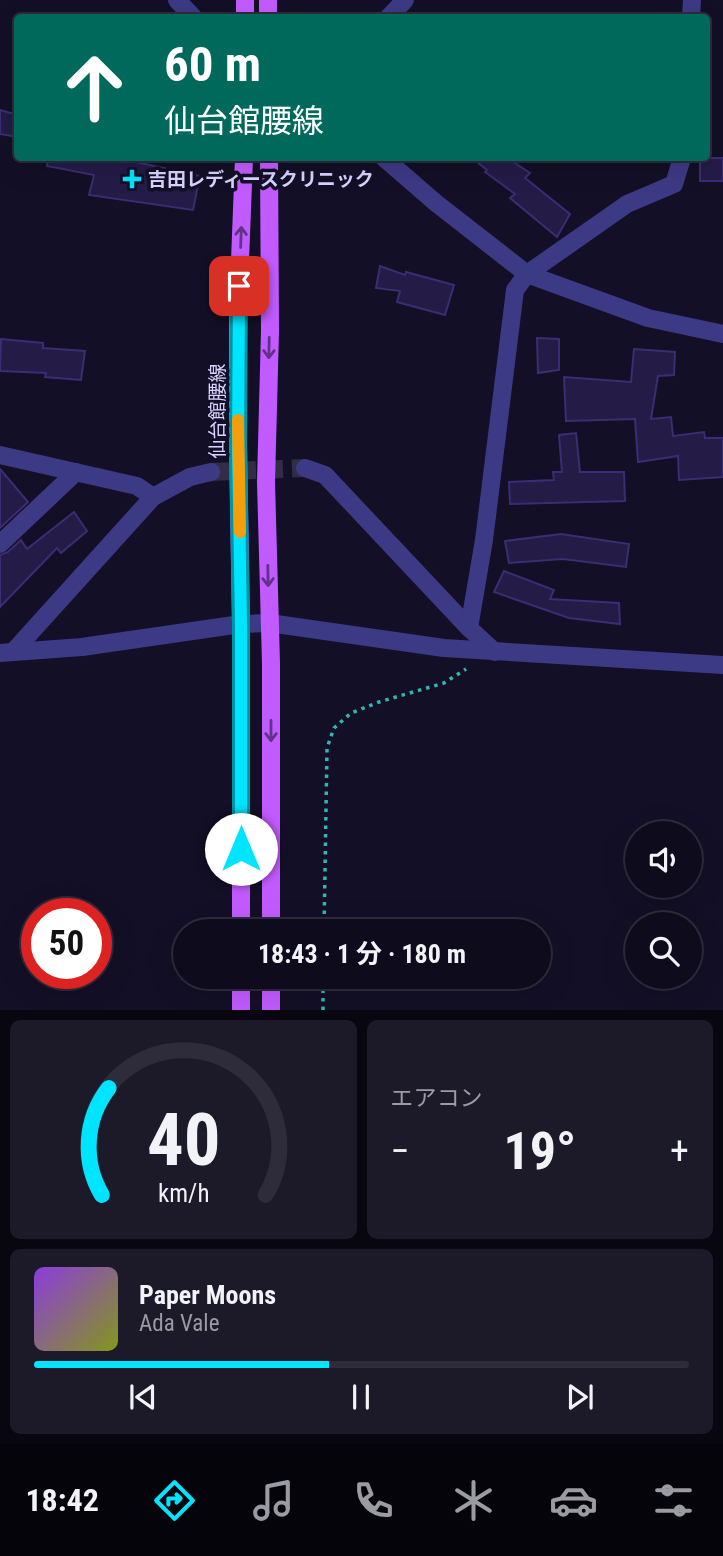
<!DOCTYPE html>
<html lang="ja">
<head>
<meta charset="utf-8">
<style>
  :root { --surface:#0e0b1c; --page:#1c1929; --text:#f1f3f6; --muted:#9b9ba3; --line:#2e2b3b; --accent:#00e5ff }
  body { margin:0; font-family:"Roboto Condensed","Noto Sans JP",sans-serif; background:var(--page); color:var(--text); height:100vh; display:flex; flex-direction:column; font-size:26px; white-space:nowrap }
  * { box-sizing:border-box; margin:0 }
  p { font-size:23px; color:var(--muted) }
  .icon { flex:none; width:38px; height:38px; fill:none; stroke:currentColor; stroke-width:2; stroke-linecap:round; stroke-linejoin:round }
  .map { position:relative; height:1010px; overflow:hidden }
  .sheet { display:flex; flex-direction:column; gap:10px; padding:10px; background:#08060f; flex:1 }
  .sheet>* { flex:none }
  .top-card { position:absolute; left:14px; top:14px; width:696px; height:147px; border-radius:7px; box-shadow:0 7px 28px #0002,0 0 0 2px var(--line); background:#00695c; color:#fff; overflow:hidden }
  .buttons { position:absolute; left:625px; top:821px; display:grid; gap:14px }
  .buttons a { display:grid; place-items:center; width:77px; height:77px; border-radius:50%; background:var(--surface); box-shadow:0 7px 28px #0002,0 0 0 2px var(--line); font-size:35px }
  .speed { position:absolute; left:21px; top:898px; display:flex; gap:14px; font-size:35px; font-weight:700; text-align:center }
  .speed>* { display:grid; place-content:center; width:91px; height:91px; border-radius:50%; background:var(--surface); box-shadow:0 7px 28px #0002,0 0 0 2px var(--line); line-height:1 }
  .speed .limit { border:10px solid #d22; background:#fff; color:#111 }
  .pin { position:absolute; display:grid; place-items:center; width:60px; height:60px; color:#fff; margin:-30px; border-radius:14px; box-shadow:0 4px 10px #0006 }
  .me { position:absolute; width:77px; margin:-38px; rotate:0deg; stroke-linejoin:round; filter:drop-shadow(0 0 5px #0008) }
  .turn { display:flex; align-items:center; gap:24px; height:147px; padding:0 35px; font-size:32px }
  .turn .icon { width:91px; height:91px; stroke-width:2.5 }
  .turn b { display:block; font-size:49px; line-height:60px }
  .big { font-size:52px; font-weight:700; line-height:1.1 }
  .sheet .widget { flex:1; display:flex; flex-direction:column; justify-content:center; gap:10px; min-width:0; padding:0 24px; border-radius:10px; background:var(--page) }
  .sheet .dial { align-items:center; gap:0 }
  .dial svg { height:182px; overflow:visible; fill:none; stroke:var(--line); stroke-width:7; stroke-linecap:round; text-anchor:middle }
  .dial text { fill:var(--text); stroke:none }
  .song { display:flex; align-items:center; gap:21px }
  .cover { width:84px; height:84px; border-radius:10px; background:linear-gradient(135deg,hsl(270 70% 55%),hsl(70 70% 35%)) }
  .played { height:7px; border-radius:4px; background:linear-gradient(90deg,var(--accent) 45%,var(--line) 45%) }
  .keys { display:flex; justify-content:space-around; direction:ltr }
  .heat { display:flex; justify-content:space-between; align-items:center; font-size:38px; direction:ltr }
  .sheet .tiles { flex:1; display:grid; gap:10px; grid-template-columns:1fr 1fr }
  .widget:last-child { grid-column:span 2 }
  .trip { position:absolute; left:173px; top:919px; width:378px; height:70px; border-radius:35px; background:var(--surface); box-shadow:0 7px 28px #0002,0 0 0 2px var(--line); font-weight:700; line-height:70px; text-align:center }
  .tab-bar { display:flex; height:112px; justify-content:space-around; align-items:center; background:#06040b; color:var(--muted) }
  .tab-bar .icon { width:49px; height:49px }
  .tab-bar .on { color:var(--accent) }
  .tab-bar b { font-size:32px; color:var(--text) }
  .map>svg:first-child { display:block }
</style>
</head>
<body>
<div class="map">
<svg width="723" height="1010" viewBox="0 0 723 1010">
  <rect width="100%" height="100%" fill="#130f26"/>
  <g fill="#241b47" stroke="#3b2d73" stroke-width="2">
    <path d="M0,110l18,5v22l-18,-3z"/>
    <path d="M48,158h70l82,18 -7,34 -104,-15 5,-20 -47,-9z"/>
    <path d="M472,158h35l23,15 -5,5 45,36 -13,23 -47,-39 5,-4 -30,-22 2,-2z"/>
    <rect x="700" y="158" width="23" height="23"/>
    <path d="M380,266l25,9 1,-3 48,13 -9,30 -48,-13 3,-11 -24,-3z"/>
    <path d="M537,338l22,1v31l-21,3z"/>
    <path d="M1,339l42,4v5l42,3 -4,29 -36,-3 1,-4 -46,-2z"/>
    <path d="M634,349l41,3 -1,23 -16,1 -7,43 20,-2 2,19 31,-4 1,6h18v39l-44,3 -1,-24 -40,6 -3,-43 -69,2 -2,-44 67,5z"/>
    <path d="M576,433l4,39h44l1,29 -115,3 -1,-22 45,-2 -1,-8h9l-3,-37z"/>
    <path d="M0,469l28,33 -28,26z"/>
    <path d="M74,512l13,19 -26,22 -4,-5 -57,59v-52l8,-3 13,-12 6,9z"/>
    <path d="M561,534l68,10 -3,23 -63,-8 -54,4 -4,-22z"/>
    <path d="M504,571l50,19 -4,9 69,4 1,21 -51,-6 -75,-26z"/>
  </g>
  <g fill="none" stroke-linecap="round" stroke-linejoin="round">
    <path stroke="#312d47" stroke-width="18" stroke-dasharray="18 9" stroke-linecap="butt" d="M211,472l94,-4"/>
    <g stroke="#2fb8b0" stroke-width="3.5" stroke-dasharray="3.5 5" stroke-linecap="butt">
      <path d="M324,931l3,-183 7,-20 17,-15 28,-11 65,-19 22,-14"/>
      <path d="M323,1010v-34"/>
    </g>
    <g stroke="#3d3a85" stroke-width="18">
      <path d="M177,0l17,18"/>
      <path d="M388,18l17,-18"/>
      <path d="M691,18l1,-18"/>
      <path d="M384,158l52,45 91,71 121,44 75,16"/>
      <path d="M0,455l137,31 16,11"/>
      <path d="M305,468l20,7 144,153 26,24"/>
      <path d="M0,544l76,-72"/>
      <path d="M469,628l15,-88 31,-250 12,-16 100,-70 47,-20 8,-26"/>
      <path d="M13,652l140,-155 37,-20 21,-5"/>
      <path d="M0,653l82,-6 159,-23 28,-1 175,25 279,17"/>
    </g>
    <g stroke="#c25bff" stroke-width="18">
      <path d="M245,0v18"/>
      <path d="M268,0v18"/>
      <path d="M269,158l1,173 -4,151 5,181v268"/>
      <path d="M241,931v-307l-3,-178v-134l6,-154"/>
      <path d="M241,976v34"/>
      <path d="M271,1010v-34"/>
    </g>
  </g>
  <defs><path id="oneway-shaft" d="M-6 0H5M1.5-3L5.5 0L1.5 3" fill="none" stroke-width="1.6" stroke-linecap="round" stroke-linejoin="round" transform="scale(1.75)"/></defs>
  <g stroke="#623188">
    <use href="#oneway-shaft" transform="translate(241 237) rotate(-88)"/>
    <use href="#oneway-shaft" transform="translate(269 348) rotate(91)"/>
    <use href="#oneway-shaft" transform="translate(268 576) rotate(89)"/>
    <use href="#oneway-shaft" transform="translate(271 731) rotate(90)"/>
  </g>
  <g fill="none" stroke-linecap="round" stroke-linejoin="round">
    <defs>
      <path id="route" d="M239,286l-1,160 3,178v225"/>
    </defs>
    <use href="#route" stroke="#0095a6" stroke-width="18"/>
    <use href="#route" stroke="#00e5ff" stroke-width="12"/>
    <path stroke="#f59e0b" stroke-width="12" d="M238,420l2,112"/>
  </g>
  <path fill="#00e5ff" stroke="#130f26" stroke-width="2.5" d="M128.5 168.5h7v7h7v7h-7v7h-7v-7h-7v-7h7z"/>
  <g text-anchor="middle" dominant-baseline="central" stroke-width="7" stroke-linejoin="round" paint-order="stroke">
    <g font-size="19" font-weight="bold" fill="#d9d4ff" stroke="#130f26" text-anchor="start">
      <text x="148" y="179">吉田レディースクリニック</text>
    </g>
    <g font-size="19" fill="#d9d4ff" stroke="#130f26">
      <text transform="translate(217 411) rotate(-90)">仙台館腰線</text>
    </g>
  </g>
</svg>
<div class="buttons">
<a><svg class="icon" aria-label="sound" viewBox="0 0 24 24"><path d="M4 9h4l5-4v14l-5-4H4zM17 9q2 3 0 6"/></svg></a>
<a><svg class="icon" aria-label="search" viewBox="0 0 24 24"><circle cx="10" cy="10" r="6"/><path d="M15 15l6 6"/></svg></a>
</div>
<div class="speed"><div class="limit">50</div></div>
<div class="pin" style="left:239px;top:286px;background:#d93025"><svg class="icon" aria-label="arrive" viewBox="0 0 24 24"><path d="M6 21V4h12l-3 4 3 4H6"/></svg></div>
<svg class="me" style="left:241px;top:849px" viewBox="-20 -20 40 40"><circle r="19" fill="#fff"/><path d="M0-13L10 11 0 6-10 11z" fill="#00e5ff"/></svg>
<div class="trip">18:43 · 1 分 · 180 m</div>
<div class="top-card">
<div class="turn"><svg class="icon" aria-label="ahead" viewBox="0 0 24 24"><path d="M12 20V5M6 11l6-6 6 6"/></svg><div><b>60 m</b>仙台館腰線</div></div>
</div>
</div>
<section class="sheet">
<div class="tiles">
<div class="widget dial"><svg viewBox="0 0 100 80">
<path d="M14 69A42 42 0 1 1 86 69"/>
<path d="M14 69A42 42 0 0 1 17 22" stroke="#00e5ff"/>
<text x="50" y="56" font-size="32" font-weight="700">40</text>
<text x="50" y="72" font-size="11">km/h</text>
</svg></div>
<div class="widget"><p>エアコン</p>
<div class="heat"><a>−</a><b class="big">19°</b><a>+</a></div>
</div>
<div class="widget">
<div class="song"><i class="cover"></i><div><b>Paper Moons</b><p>Ada Vale</p></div></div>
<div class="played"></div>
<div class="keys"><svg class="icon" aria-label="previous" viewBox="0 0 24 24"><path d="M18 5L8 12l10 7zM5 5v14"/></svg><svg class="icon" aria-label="pause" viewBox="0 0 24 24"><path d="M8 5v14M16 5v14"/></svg><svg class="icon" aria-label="next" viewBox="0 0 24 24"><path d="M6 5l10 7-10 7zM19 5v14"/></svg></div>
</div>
</div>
</section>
<nav class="tab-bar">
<b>18:42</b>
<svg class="icon on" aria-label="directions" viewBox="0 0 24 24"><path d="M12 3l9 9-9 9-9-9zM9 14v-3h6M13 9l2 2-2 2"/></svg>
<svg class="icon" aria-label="music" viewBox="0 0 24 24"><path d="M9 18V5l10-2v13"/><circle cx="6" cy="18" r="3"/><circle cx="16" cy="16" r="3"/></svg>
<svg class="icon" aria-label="phone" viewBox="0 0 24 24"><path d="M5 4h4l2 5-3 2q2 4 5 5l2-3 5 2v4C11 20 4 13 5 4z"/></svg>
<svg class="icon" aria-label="climate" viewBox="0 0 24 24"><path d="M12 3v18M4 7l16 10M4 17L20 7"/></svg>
<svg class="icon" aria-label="car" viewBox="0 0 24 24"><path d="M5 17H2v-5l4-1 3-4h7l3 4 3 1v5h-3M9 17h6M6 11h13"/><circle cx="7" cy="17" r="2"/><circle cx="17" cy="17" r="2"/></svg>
<svg class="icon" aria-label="filters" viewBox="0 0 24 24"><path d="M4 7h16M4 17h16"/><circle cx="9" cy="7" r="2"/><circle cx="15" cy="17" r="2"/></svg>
</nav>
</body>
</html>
